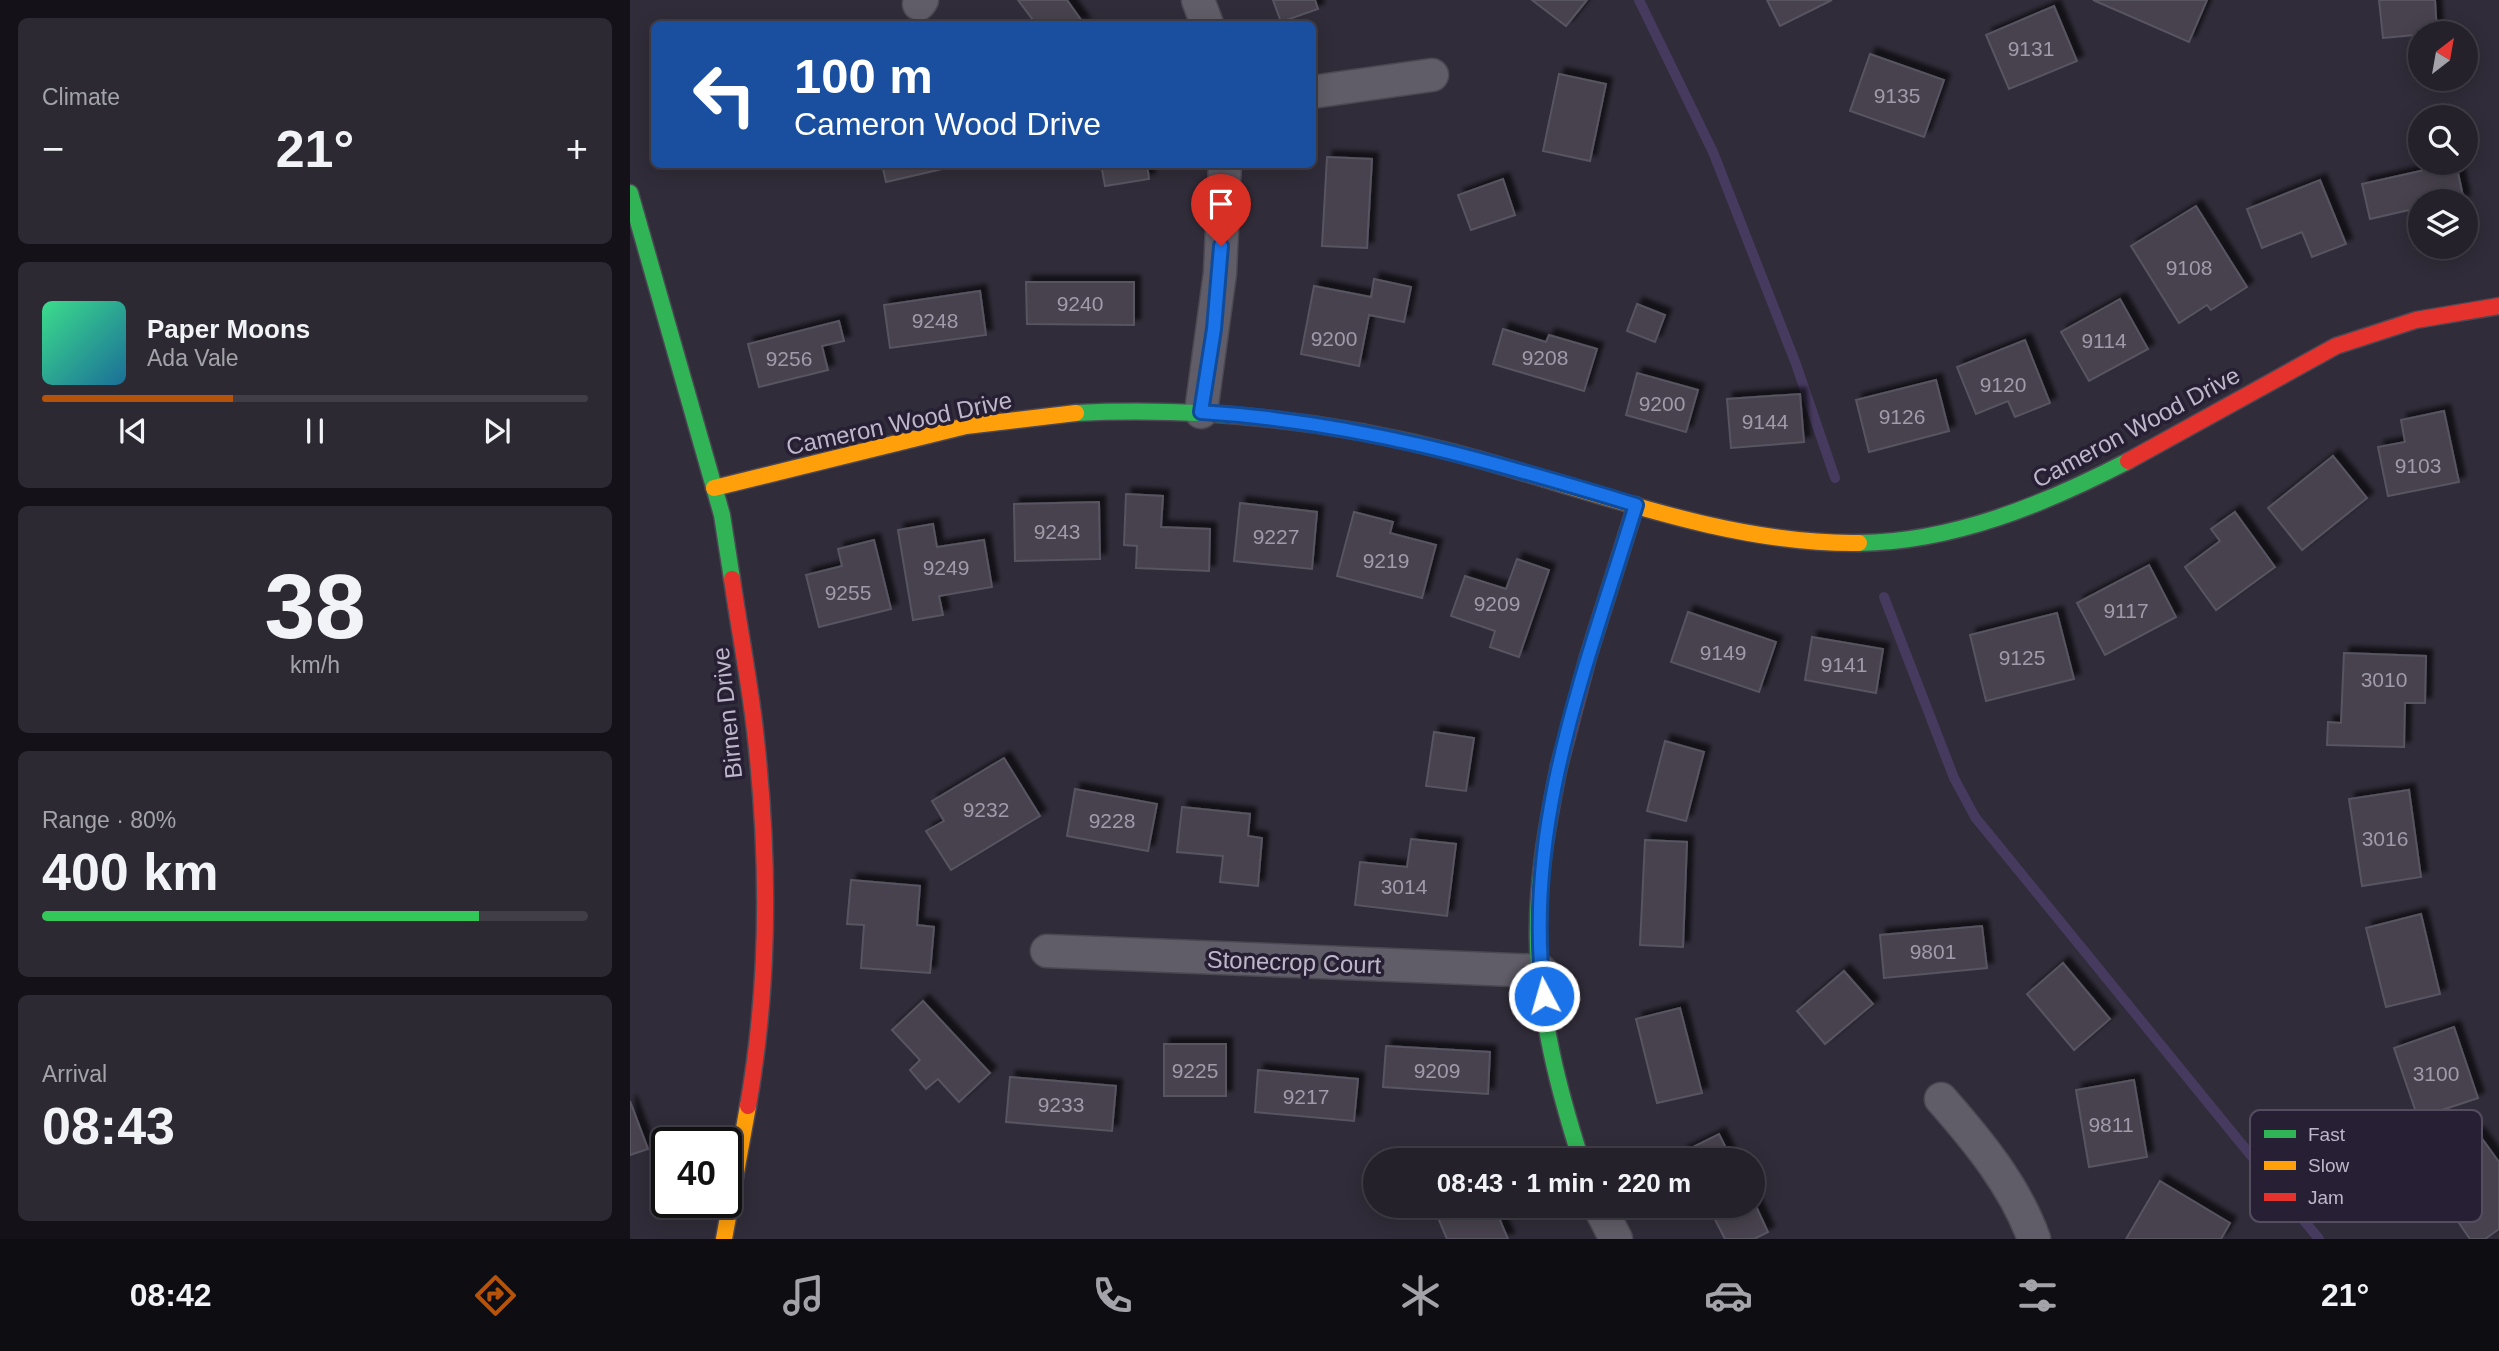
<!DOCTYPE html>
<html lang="en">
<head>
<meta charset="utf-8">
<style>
  :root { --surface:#24212b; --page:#2c2933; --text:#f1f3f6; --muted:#a3a3a9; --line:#413e47; --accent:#b45309 }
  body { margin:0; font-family:Helvetica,sans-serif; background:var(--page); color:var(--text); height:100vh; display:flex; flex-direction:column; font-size:26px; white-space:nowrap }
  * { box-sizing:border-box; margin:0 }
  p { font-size:23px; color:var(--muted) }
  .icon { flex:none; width:38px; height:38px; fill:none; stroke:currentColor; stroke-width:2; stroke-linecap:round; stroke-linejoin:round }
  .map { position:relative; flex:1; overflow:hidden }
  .drawer { display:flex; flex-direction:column; gap:18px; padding:18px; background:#141218; width:630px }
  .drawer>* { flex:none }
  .guide { position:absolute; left:21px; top:21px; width:665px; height:147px; border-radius:10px; box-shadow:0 4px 18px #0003,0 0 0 2px var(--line); background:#1a4fa0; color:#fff; overflow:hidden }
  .needle { width:46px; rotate:31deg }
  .controls { position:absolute; left:1778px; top:21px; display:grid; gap:14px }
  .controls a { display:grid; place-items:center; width:70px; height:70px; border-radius:50%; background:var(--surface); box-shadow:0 4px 18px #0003,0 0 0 2px var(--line); font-size:35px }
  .speed { position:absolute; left:21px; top:1127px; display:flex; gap:14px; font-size:35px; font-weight:700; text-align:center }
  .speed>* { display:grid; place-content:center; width:91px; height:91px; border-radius:50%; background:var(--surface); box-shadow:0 4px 18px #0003,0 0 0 2px var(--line); line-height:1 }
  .speed .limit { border:4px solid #111; border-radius:10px; background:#fff; color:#111 }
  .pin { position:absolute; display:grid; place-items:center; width:60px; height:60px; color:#fff; margin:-72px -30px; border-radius:50% 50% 50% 0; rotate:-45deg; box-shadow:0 0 7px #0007 }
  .pin .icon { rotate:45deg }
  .me { position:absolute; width:77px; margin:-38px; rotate:354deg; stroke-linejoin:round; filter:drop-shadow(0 0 5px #0008) }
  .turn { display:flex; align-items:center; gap:24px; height:147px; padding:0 28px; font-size:32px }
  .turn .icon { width:91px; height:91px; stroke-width:2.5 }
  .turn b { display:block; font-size:49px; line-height:60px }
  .big { font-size:52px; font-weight:700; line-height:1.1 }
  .drawer .widget { flex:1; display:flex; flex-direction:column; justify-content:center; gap:10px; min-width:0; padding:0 24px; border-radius:10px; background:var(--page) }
  .drawer .dial { align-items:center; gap:0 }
  .dial b { font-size:91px; line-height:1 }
  .song { display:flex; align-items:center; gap:21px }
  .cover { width:84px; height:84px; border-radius:10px; background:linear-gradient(135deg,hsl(150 70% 55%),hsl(200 70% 35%)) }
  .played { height:7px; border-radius:4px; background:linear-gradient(90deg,var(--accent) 35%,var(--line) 35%) }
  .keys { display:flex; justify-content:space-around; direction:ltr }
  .heat { display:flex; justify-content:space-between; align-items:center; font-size:38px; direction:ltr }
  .charge { height:10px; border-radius:5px; background:linear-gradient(90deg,#34c759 80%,var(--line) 0) }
  .trip { position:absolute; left:733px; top:1148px; width:402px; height:70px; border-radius:35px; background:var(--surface); box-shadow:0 4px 18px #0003,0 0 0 2px var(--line); font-weight:700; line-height:70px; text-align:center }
  .tab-bar { display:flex; height:112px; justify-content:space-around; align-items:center; background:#0e0d11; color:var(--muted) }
  .tab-bar .icon { width:49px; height:49px }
  .tab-bar .active { color:var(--accent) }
  .tab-bar b { font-size:32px; color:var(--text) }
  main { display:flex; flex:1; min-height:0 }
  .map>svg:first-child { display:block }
</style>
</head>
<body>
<main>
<section class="drawer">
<div class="widget"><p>Climate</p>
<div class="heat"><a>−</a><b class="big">21°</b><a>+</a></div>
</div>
<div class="widget">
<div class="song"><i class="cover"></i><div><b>Paper Moons</b><p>Ada Vale</p></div></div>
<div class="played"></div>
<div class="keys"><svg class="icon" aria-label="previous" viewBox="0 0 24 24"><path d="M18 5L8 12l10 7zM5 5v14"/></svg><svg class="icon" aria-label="pause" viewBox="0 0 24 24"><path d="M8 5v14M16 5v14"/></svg><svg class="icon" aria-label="next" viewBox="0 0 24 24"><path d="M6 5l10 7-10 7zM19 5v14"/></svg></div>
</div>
<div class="widget dial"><b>38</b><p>km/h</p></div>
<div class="widget"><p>Range · 80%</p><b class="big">400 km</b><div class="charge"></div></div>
<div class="widget"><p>Arrival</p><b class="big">08:43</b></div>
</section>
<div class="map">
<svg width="1869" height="1239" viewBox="0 0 1869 1239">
  <defs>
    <filter id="shadow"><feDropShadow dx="6" dy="-6" stdDeviation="2" flood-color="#0009"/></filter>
  </defs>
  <rect width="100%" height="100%" fill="#302c39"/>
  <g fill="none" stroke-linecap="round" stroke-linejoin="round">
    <g stroke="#463a5e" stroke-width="10">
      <path d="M1009,0l74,152 83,212 39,114"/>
      <path d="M1254,597l70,181 21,39 344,422"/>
    </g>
  </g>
  <g fill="#46424e" stroke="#585461" stroke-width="2" filter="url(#shadow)">
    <path d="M388,0h49l17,24h-48z"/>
    <path d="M643,0h42l3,9 -37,13z"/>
    <path d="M902,0h55l-21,26z"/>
    <path d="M1137,0h65l-52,26z"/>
    <path d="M1463,0h114l-18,42z"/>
    <path d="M1749,0h56l2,33 -54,5z"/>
    <path d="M1424,6l23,55 -68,28 -23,-54z"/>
    <path d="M1240,54l74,26 -20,57 -74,-26z"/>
    <path d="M929,74l47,10 -16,77 -47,-10z"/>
    <path d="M697,157l45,2 -5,89 -45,-2z"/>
    <path d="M1826,163l8,38h-44v18l-8,2 -3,-11 -39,9 -8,-35z"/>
    <path d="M252,164h82l-78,18z"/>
    <path d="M471,164h46l2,15 -44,7z"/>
    <path d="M873,179l12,36 -44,15 -13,-35z"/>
    <path d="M1690,180l26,64 -34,13 -10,-25 -40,16 -15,-39z"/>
    <path d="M1566,206l51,81 -36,23 -4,-5 -28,18 -48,-77z"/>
    <path d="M744,279l37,8 -7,35 -35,-7 -10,51 -58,-12 13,-68 57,11z"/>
    <path d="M396,282h108v43l-107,-1z"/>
    <path d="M350,291l6,44 -96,13 -6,-43z"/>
    <path d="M1490,299l28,50 -59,32 -28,-49z"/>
    <path d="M1007,304l28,11 -10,27 -28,-11z"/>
    <path d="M209,321l5,20 -22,5 6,24 -69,17 -11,-43z"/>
    <path d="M873,329l43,13 3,-7 48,14 -13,42 -91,-27z"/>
    <path d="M1395,340l25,63 -35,14 -7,-16 -32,13 -19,-47z"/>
    <path d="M1007,373l61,17 -12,42 -60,-17z"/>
    <path d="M1306,380l13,51 -80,21 -13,-52z"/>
    <path d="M1170,394l4,48 -73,6 -4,-49z"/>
    <path d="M1814,411l15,71 -71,14 -10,-49 27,-5 -4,-22z"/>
    <path d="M1703,456l34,42 -65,52 -34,-42z"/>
    <path d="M496,494l37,2 -2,31 49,2 -1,42 -73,-3 1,-22 -13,-1z"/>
    <path d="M469,502l1,57 -85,2 -1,-57z"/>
    <path d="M610,503l77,9 -5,57 -78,-8z"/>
    <path d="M724,512l39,10 -3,11 46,12 -14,53 -85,-22z"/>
    <path d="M1605,512l40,55 -59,43 -31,-43 35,-26 -9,-12z"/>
    <path d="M303,524l4,23 47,-7 8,47 -53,9 4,19 -30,5 -15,-90z"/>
    <path d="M244,540l17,69 -72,18 -13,-52 36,-9 -4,-17z"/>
    <path d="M887,559l32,11 -30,87 -29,-10 5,-16 -44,-15 14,-40 41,13z"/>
    <path d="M1519,565l27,52 -71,38 -28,-52z"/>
    <path d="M1058,612l88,30 -17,50 -88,-30z"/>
    <path d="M1427,613l17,66 -88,22 -16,-66z"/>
    <path d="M1182,637l71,12 -7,44 -71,-13z"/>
    <path d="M1714,653l82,3 -1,47h-20l-1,44 -77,-2 1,-23 13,1z"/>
    <path d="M804,732l40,6 -8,53 -40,-5z"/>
    <path d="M1035,741l39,11 -18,69 -39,-10z"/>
    <path d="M374,758l36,58 -89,54 -25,-39 18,-10 -12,-20z"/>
    <path d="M445,789l82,15 -9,47 -81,-15z"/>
    <path d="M1779,790l12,87 -59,9 -13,-87z"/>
    <path d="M552,807l68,7 -2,22 14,2 -4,48 -38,-4 3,-26 -46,-4z"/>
    <path d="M781,839l45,5 -9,72 -92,-11 5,-43 47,5z"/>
    <path d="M1015,840l42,2 -4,105 -43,-2z"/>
    <path d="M221,880l69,6 -3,39 17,2 -4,46 -69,-5 3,-43 -17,-1z"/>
    <path d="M1791,914l19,80 -54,13 -20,-79z"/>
    <path d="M1352,926l5,42 -103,10 -4,-43z"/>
    <path d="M1433,963l47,56 -36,31 -47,-56z"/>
    <path d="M1214,971l29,33 -48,40 -28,-33z"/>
    <path d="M293,1001l67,72 -31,29 -21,-23 -12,10 -16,-19 10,-10 -28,-30z"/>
    <path d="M1050,1008l22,85 -45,10 -21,-84z"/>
    <path d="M1824,1027l24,71 -60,20 -24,-70z"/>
    <rect x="534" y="1044" width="62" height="52"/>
    <path d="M756,1046l104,6 -2,42 -105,-7z"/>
    <path d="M628,1070l100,9 -4,42 -99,-9z"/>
    <path d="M380,1077l106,9 -4,45 -106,-9z"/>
    <path d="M1504,1080l13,77 -58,10 -13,-77z"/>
    <path d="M0,1101l18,48 -18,6z"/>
    <path d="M1848,1133l21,29v67l-14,10h-15l-47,-68z"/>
    <path d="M1089,1134l13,26h-47l-4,-7z"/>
    <path d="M1530,1181l70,42 -9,16h-95z"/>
    <path d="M1124,1202l14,30 -14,7h-29l-17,-33h46z"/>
    <path d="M803,1206h61l14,33h-61z"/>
  </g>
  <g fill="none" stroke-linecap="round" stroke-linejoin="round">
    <defs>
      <g id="street">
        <path d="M568,0l9,24"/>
        <path d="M289,4l3,-4"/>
        <path d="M682,92l120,-17"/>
        <path d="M571,412l19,-139 5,-109"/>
        <path d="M417,951l494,20"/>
        <path d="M1311,1099c37,42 74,87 93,140"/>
        <path d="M969,1206l17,33"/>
      </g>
      <g id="fast">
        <path d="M0,193l92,322 10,64"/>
        <path d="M446,413c129,-6 254,7 379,40"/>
        <path d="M1229,543c94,-1 186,-39 269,-82"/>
        <path d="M929,766c-12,59 -23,120 -21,180 2,73 21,145 43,214"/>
      </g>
      <g id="slow">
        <path d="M825,453c130,34 269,92 404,90"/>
        <path d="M84,488l252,-62 110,-13"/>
        <path d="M94,1239l24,-133"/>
      </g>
      <g id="jam">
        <path d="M1498,461l208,-115 80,-26 83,-14"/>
        <path d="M102,579c7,48 16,95 22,143 15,126 16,260 -6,384"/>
        <path d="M929,766l29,-109 48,-152"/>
      </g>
    </defs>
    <use href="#street" stroke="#4c4852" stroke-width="35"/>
    <use href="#fast" stroke="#4b4753" stroke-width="19"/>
    <use href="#slow" stroke="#4b4753" stroke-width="19"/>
    <use href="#jam" stroke="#4b4753" stroke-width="19"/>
    <use href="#street" stroke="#605d68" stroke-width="32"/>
    <use href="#fast" stroke="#30b455" stroke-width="16"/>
    <use href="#slow" stroke="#ff9f0a" stroke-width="16"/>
    <use href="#jam" stroke="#e5322d" stroke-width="16"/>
  </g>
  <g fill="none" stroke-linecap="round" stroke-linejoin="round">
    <defs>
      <path id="route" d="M591,246l-7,83 -13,83c156,10 287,48 435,93 -49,160 -114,321 -92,491"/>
    </defs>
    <use href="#route" stroke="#114b97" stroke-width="18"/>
    <use href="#route" stroke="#1a73e8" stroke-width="12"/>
  </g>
  <g text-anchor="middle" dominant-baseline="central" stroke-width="7" stroke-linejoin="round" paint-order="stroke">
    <g font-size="21" fill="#a09aaa">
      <text x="1401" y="48">9131</text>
      <text x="1267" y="95">9135</text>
      <text x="1559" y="267">9108</text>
      <text x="450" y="303">9240</text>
      <text x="305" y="320">9248</text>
      <text x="704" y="338">9200</text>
      <text x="1474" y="340">9114</text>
      <text x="915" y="357">9208</text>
      <text x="159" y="358">9256</text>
      <text x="1373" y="384">9120</text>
      <text x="1032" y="403">9200</text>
      <text x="1272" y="416">9126</text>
      <text x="1135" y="421">9144</text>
      <text x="1788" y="465">9103</text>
      <text x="427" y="531">9243</text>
      <text x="646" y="536">9227</text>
      <text x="756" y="560">9219</text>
      <text x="316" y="567">9249</text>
      <text x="218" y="592">9255</text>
      <text x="867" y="603">9209</text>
      <text x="1496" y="610">9117</text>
      <text x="1093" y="652">9149</text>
      <text x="1392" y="657">9125</text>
      <text x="1214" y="664">9141</text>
      <text x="1754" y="679">3010</text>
      <text x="356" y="809">9232</text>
      <text x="482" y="820">9228</text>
      <text x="1755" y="838">3016</text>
      <text x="774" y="886">3014</text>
      <text x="1303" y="951">9801</text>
      <text x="565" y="1070">9225</text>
      <text x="807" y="1070">9209</text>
      <text x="1806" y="1073">3100</text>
      <text x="676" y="1096">9217</text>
      <text x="431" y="1104">9233</text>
      <text x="1481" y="1124">9811</text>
    </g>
    <g font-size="24" fill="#beb7c9" stroke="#272034">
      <text transform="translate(269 423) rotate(-12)">Cameron Wood Drive</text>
      <text transform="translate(1506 427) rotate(-28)">Cameron Wood Drive</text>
      <text transform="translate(97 713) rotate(-96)">Birnen Drive</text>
      <text transform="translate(664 962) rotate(2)">Stonecrop Court</text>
    </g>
  </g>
  <rect x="1620" y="1110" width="232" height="112" rx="10" fill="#272034" stroke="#544d61" stroke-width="2"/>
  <rect x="1634" y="1130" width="32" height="8" fill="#30b455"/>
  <rect x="1634" y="1161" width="32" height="9" fill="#ff9f0a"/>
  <rect x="1634" y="1193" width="32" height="8" fill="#e5322d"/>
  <g font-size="19" fill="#beb7c9">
    <text x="1678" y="1141">Fast</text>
    <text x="1678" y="1172">Slow</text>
    <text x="1678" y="1204">Jam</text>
  </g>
</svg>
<div class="controls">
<a><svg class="needle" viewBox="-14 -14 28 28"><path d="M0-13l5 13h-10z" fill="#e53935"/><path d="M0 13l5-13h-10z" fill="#a3a3a9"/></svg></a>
<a><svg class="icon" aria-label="search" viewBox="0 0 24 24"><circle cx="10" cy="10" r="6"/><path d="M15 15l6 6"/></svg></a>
<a><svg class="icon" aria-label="layers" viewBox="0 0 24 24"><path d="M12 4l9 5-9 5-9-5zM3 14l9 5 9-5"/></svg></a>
</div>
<div class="speed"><div class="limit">40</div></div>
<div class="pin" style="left:591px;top:246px;background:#d93025"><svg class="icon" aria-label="arrive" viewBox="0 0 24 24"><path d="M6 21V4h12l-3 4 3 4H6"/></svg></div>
<svg class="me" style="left:914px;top:996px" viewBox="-20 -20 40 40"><circle r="17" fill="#1a73e8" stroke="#fff" stroke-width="3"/><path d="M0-11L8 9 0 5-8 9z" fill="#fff"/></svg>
<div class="trip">08:43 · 1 min · 220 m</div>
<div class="guide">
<div class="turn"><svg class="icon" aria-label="left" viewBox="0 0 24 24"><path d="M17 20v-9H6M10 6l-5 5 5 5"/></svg><div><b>100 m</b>Cameron Wood Drive</div></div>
</div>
</div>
</main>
<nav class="tab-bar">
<b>08:42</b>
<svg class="icon active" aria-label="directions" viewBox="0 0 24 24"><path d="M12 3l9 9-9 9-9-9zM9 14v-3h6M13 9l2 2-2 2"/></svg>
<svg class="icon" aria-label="music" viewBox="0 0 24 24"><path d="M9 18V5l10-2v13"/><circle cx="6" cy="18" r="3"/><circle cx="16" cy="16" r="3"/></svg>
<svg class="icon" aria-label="phone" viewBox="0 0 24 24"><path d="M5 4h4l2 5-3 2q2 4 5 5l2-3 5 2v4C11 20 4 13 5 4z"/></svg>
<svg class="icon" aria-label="climate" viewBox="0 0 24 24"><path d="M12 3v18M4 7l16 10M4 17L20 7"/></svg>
<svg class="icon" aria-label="car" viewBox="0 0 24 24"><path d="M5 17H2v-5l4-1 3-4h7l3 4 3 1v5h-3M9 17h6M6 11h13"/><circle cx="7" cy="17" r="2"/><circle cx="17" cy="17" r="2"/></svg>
<svg class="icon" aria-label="filters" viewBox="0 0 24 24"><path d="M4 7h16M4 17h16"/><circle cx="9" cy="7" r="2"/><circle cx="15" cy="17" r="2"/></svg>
<b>21°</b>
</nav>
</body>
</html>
